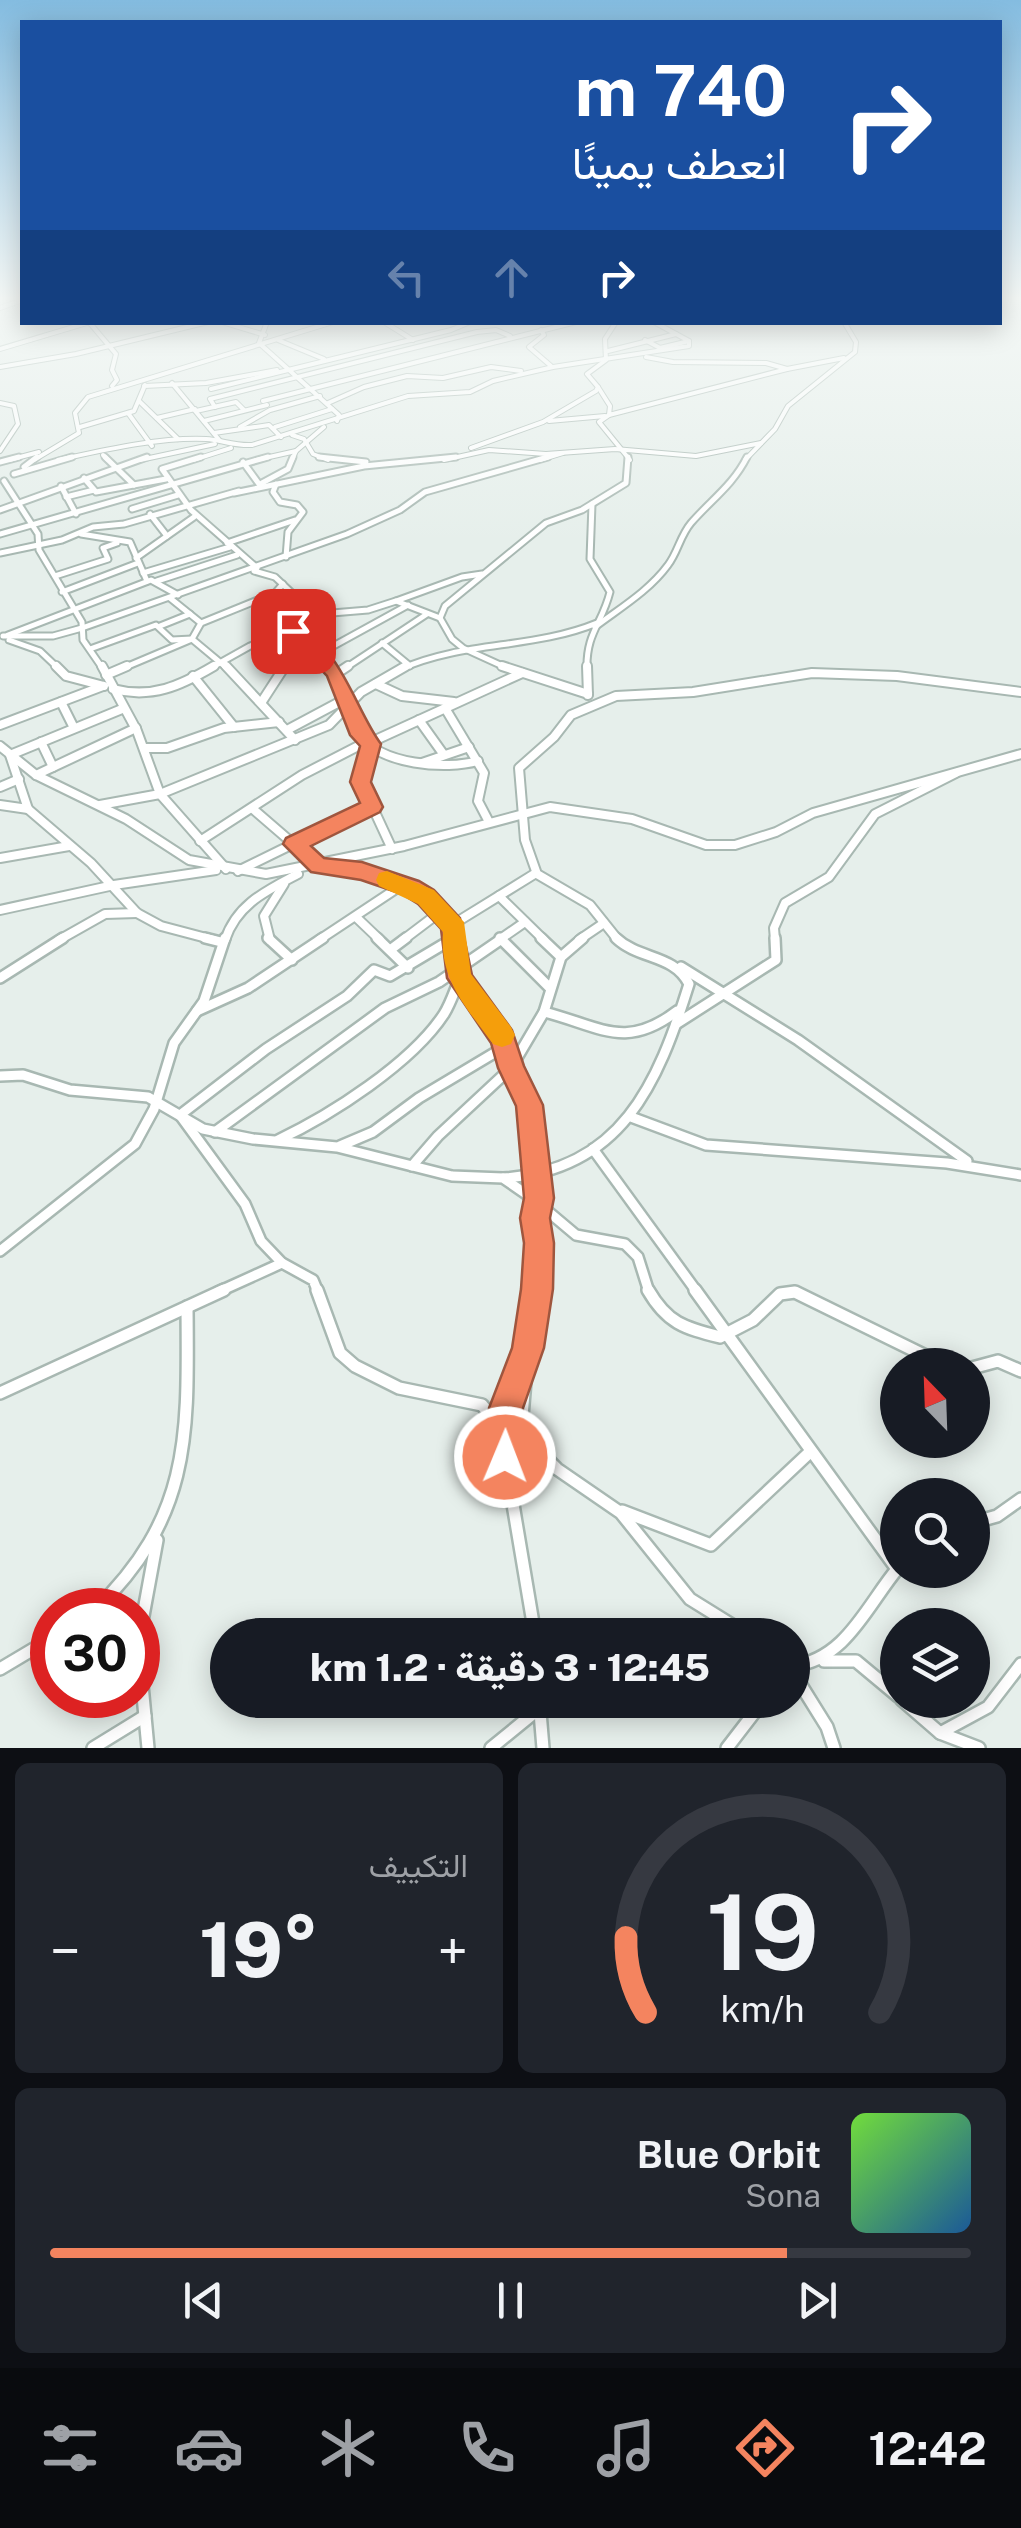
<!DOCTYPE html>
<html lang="ar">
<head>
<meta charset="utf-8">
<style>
  :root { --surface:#171b24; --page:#20242c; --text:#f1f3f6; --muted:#9ea1a6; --line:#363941; --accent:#f4845f }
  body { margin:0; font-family:"Public Sans",Vazirmatn,sans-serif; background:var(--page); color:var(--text); direction:rtl; height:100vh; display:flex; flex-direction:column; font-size:38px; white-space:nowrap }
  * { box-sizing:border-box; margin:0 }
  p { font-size:32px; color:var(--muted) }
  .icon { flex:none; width:55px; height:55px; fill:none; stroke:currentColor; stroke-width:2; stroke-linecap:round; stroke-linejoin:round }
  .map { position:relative; height:1748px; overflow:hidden; direction:ltr }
  .panel { display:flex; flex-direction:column; gap:15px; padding:15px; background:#0d0f14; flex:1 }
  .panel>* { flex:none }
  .guide { position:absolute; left:20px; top:20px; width:982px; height:305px; border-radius:0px; box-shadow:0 5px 25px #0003; direction:rtl; background:#1a4fa0; color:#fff; overflow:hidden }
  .needle { width:65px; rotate:337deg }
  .fabs { position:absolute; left:880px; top:1348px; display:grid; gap:20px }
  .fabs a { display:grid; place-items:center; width:110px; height:110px; border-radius:50%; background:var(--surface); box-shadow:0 5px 25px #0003; font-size:50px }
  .speed { position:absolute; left:30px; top:1588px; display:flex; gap:20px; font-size:50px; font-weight:700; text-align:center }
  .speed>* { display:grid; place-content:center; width:130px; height:130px; border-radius:50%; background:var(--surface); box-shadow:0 5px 25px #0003; line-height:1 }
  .speed .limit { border:15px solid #d22; background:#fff; color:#111 }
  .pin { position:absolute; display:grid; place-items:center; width:85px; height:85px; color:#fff; margin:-42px; border-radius:20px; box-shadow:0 5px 15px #0006 }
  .me { position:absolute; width:110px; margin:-55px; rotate:1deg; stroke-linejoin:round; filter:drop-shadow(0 0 8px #0008) }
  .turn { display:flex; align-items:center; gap:35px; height:210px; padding:0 50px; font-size:45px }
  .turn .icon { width:130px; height:130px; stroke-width:2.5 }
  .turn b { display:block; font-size:70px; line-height:85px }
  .lanes { display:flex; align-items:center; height:95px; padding:0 50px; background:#0003; justify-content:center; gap:50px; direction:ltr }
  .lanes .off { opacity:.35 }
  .big { font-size:75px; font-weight:800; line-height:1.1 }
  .panel .widget { flex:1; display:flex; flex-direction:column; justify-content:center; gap:15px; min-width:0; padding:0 35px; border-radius:15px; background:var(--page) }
  .panel .dial { align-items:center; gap:0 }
  .dial svg { height:260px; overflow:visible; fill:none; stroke:var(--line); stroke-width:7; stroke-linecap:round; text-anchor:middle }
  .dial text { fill:var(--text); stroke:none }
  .song { display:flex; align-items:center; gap:30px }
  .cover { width:120px; height:120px; border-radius:15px; background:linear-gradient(135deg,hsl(100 70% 55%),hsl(210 70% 35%)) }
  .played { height:10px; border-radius:5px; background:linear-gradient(90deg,var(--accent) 80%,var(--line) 80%) }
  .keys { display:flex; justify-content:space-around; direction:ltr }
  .heat { display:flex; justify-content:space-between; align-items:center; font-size:55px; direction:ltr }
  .panel .tiles { flex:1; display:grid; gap:15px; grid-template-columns:1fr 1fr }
  .widget:last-child { grid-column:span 2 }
  .trip { position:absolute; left:210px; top:1618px; width:600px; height:100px; border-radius:50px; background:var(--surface); box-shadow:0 5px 25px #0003; font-weight:800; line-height:100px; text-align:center; direction:rtl }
  .menu { display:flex; height:160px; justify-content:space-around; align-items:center; background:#090b0e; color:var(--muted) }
  .menu .icon { width:70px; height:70px }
  .menu .selected { color:var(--accent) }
  .menu b { font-size:45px; color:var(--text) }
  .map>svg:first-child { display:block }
</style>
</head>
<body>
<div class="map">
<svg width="1021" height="1748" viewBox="0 0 1021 1748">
  <rect width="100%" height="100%" fill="#e6efeb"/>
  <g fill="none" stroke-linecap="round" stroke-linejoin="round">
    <defs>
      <g id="minor-far4">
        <path d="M0,308l22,-8"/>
        <path d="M89,322l27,32 -4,16 5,10 -5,6"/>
        <path d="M222,322l43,13"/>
        <path d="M267,322l-8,21 80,72 -2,6"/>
        <path d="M384,322l29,18"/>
        <path d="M541,330l3,5 -15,12 22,19"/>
        <path d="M278,340l46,19"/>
        <path d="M645,340l15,8 29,-7"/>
        <path d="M0,349l90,-27"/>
        <path d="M608,351l68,-17"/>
        <path d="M646,357l27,5 93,1 21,6 57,-11"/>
        <path d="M0,367l76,-13 132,-32"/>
        <path d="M172,383l48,58"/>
        <path d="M144,386l62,-3 71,-13"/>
        <path d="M598,387l12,19 -1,9 178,-46"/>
        <path d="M211,389l240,-59 19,-8"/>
        <path d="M139,401l39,38"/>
        <path d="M263,401l313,-79"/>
        <path d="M0,403l14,3 4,18 -18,27"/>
        <path d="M328,403l36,-16 43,-11 36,2 48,-11 30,4"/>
        <path d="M215,407l-5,-8 267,-67 19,-2 14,6"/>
        <path d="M196,411l40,-9 8,8"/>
        <path d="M128,413l24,33"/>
        <path d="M609,415l-10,7 31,38"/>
        <path d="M157,418l38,-9"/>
        <path d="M204,421l63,-16"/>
        <path d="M549,421l56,-5"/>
        <path d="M80,427l54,-16 11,-26"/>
        <path d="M240,427l30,-17 50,-14"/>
        <path d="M275,427l57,-18"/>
        <path d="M214,433l55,-8 12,12"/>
        <path d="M292,435l12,4 9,15 15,6"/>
        <path d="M471,448l72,-26 53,-31 2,-4 -11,-13 19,-14 -1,-21 11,-17"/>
        <path d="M103,455l5,5"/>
        <path d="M9,460l30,-8"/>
        <path d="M34,460l45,-27 -4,-20 13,-16 245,-75"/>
        <path d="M58,460c46,-10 101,-23 148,-21 16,1 28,7 46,6l156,-49 62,-4 23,-11 60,-14 136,-21v-5l-35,-19"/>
        <path d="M140,460l75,-16"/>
        <path d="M193,460l38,-12"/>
        <path d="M256,460l40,-9 28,-24"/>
        <path d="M292,460l4,-9"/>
        <path d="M444,460l45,-10 57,4 69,-5 81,7 65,-13"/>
        <path d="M540,460l23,-7"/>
        <path d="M745,460l30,-31 13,-23 67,-54 1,-10 -12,-20"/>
      </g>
      <g id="minor-far3">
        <path d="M105,457l29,28"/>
        <path d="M201,457l-39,12 29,41 66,58"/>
        <path d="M319,457l47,5"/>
        <path d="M0,462l19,-5"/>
        <path d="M243,462l16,22"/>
        <path d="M24,467l13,-10"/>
        <path d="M14,474l58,-17"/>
        <path d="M84,478l12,14 70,-13"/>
        <path d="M4,481l34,53 1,16 43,72 1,18 20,29"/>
        <path d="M262,483l26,-14 5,-12"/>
        <path d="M276,484l-3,8 7,10 17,3 6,7 -15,20 -2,25"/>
        <path d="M61,486l15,28"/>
        <path d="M234,493l130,-27 92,-9"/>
        <path d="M66,497l28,-7"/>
        <path d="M132,509l46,-14"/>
        <path d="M0,510l147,-53"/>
        <path d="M150,514l17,22"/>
        <path d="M0,534l268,-77"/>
        <path d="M81,534l49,8 17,39"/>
        <path d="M227,543l68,-23"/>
        <path d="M0,553l62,-13 31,-13 31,-3 115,-33"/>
        <path d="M136,558l58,-41"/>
        <path d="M254,571l21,6 35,33 10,4 48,-4 28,-9 44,17 12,21 11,9 46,21"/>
        <path d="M143,573l87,-26"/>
        <path d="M55,576l53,-17 -5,-11 14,-5"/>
        <path d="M157,581l80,-26"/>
        <path d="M62,592l76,-29"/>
        <path d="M170,598l31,25"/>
        <path d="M396,601l66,-24 20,-3"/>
        <path d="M440,618l5,-12 101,-83 36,-13 44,-27 2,-26"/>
        <path d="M160,626l30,-12"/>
        <path d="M595,627c25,-19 54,-36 73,-62 10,-13 12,-29 23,-42 20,-23 42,-38 56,-66"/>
        <path d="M293,631l38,38"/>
        <path d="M8,635l143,-55 27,15"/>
        <path d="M3,636h50l29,-8 265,-94 53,-24 25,-18 123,-35"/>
        <path d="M9,640l31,11 19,18"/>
        <path d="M382,643l28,23"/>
        <path d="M90,649l66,-24 16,15 20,-1 36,30"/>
        <path d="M317,655l91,-50"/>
        <path d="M121,669l71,-30 9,-16 74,-30 8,-9"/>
        <path d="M209,669l41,-23 74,-29"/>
        <path d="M283,669l12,-35"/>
        <path d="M344,669l83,-55"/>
        <path d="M401,669c62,-28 133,-20 196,-46"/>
        <path d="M587,669c-1,-36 15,-45 23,-77l-20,-33 2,-55"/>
      </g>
      <g id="minor-far2">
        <path d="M56,666l10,10 38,10"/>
        <path d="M102,666l35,65 23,63 66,75"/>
        <path d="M226,666l69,74"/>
        <path d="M328,666l8,8c7,19 13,43 23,60 21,31 87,36 119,27"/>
        <path d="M502,666l86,28"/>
        <path d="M587,666l1,29"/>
        <path d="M336,674l12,-8"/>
        <path d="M106,675l21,-9"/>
        <path d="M193,676l41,51"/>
        <path d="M376,684l26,12 52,6"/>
        <path d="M113,689c39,10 67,-3 101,-23"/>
        <path d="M61,702l13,26"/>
        <path d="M261,703l24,-37"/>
        <path d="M445,708l39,65 -6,28 11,21"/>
        <path d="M122,709l-112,46 18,54 63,54 46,50 24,13 53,14"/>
        <path d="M419,720l25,35"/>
        <path d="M0,725l103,-39"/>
        <path d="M287,730l58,-31"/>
        <path d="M41,742l12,25"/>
        <path d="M369,743l153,-70"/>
        <path d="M371,744l-10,38 31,67"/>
        <path d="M0,746l36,29 90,44 63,41 77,14 138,-28 146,-39 82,12 74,26h29l41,-13 37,-19 208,-59"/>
        <path d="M144,748h23l57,-20 55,-6"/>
        <path d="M422,763l47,-16"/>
        <path d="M36,775l100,-47"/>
        <path d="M0,787l19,-8"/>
        <path d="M0,805l28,4"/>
        <path d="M100,805l60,-11 169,-69 32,-33 45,-26"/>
        <path d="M253,809l66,57 43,5 48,17 16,9 29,32 -1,11"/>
        <path d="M200,841l102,-66 64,-33"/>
        <path d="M294,845l78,-38"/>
        <path d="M0,858l69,-12"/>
        <path d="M238,871l55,-27"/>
        <path d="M499,896l45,44"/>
        <path d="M0,910l114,-25 102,-15"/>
        <path d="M357,918l23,22"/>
        <path d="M452,925l84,-52"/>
        <path d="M59,940l46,-26 32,-1"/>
        <path d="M225,940c12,-36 41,-49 73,-66"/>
        <path d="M270,940l-6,-24 20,-32"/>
        <path d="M319,940l83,-55"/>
        <path d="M403,940l37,-28"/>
        <path d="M450,940l5,-3"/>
        <path d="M499,940l26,-18"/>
        <path d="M579,940l25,-17"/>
        <path d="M618,940l-28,-35 -53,-31 -12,-34 -6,-72 35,-31 17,-22 45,-19 77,-4 119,-19 85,3 124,16"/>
        <path d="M775,940l-1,-12 11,-25 44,-26 46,-63 81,-41"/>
      </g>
      <g id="minor-far1">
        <path d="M205,938l16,4"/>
        <path d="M268,938l24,22"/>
        <path d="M377,938l31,30"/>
        <path d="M454,938l-1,17 7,23 43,60 8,30 18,37 9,70 -1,34"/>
        <path d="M500,938l50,50"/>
        <path d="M541,938l20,19"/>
        <path d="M390,950l16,-12"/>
        <path d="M681,967l117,73 169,121"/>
        <path d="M0,978l63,-40"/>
        <path d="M197,1011l51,-23 75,-50"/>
        <path d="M544,1012c56,14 81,39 133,-1"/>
        <path d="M676,1024l100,-64 -1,-22"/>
        <path d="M0,1076l23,-1 47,15 78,7 55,32 50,10 84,8 115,29 51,2 26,18 5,16 5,39 -1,41"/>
        <path d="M631,1117l75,28 241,18 74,12"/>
        <path d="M215,1132l170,-124 54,-26 64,-44"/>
        <path d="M278,1140c53,-25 134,-77 166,-126 7,-11 11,-25 16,-36"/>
        <path d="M340,1146l33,-14 46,-34 87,-52"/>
        <path d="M593,1149l104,143"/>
        <path d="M412,1166l26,-30 73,-68 33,-56 17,-55 22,-19"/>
        <path d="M503,1178c118,-7 155,-94 186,-194 -15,-30 -50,-24 -73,-46"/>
        <path d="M538,1203l38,32 49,9 13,13 11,35"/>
        <path d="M0,1251l135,-107 19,-35 20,-66 30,-42 21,-63"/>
        <path d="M218,1292l64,-29"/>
        <path d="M318,1292l-5,-12 -31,-17 -21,-22 -16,-37 -65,-89 86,-66 81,-53 27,-26 16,6 64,-38"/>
      </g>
      <g id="minor">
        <path d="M317,1290l23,63 15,13 44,22 83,17 21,26"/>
        <path d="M648,1290c19,33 36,38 72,47l33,-17 27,-26 15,-2 149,73"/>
        <path d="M695,1290l202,279"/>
        <path d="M527,1358l-5,58 13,31 22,22 64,44 69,86 58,36"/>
        <path d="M972,1368l26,-7 23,10"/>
        <path d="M0,1393l224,-103"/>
        <path d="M622,1511l89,34 99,-93"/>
        <path d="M972,1523l25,-7 24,-17"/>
        <path d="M95,1610c97,-94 93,-176 92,-303"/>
        <path d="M535,1635l-32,-190 2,-34 23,-63 10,-58"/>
        <path d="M824,1661h32l42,35"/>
        <path d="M792,1666c54,-6 75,-61 106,-98"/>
        <path d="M0,1669l52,-31"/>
        <path d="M794,1674l33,53 7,21"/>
        <path d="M539,1700l4,48"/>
        <path d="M902,1700l38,33 39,15"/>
        <path d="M940,1733l48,-26 33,-43"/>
        <path d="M93,1748l52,-32"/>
        <path d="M148,1748l-10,-105 19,-103"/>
        <path d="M491,1748l49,-40"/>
        <path d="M727,1748l37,-48"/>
      </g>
    </defs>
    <use href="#minor-far4" stroke="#a8b8b2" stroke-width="6"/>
    <use href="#minor-far3" stroke="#a8b8b2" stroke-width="9"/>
    <use href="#minor-far2" stroke="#a8b8b2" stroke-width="12"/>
    <use href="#minor-far1" stroke="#a8b8b2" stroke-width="14"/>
    <use href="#minor" stroke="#a8b8b2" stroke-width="16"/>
    <use href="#minor-far4" stroke="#fff" stroke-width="4"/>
    <use href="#minor-far3" stroke="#fff" stroke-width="5"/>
    <use href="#minor-far2" stroke="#fff" stroke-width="8"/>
    <use href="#minor-far1" stroke="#fff" stroke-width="9"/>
    <use href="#minor" stroke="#fff" stroke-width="11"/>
  </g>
  <linearGradient id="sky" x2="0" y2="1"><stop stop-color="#84bce0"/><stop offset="0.55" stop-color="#f4f8f6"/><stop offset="1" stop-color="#f4f8f6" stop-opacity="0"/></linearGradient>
  <rect width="1021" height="542" fill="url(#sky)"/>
  <path fill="#f4845f" stroke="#9f563e" stroke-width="2.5" d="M293,626c47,17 62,83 88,118l-10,38 12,25 -3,5 -69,34 13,12 38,4 57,19 15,9 26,28 12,57 40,55 12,36 19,39 11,93 -4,20 4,25 -1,46 -9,59 -21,60 -1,49 -5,12 -12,5 -12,-5 -5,-12 1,-49 23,-60 9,-59 3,-46 -4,-25 4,-20 -8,-92 -18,-38 -7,-25 -44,-65 -6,-49 -23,-25 -16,-10 -41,-14 -50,-8 -28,-28 3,-6 74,-35 -10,-21 10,-36 -10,-11 -23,-59 -43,-45z"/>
  <path fill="#f59e0b" d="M387,871l47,19 30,32 7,52 40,53 4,8 -4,9 -9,3 -9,-3c-27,-37 -54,-65 -50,-112l-25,-28 -39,-18 -3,-6 3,-7z"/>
</svg>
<div class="fabs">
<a><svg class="needle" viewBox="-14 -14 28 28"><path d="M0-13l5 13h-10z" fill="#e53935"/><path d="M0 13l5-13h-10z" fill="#9ea1a6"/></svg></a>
<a><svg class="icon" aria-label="search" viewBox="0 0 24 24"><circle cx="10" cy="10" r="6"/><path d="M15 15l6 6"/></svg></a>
<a><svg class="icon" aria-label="layers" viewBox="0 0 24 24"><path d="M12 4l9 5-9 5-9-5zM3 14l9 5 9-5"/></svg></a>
</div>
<div class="speed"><div class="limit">30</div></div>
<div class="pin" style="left:293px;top:631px;background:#d93025"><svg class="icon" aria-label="arrive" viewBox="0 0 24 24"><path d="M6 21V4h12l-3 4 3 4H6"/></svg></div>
<svg class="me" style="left:505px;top:1457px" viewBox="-20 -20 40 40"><circle r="17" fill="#f4845f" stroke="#fff" stroke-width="3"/><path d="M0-11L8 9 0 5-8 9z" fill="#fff"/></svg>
<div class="trip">12:45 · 3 دقيقة · 1.2 km</div>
<div class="guide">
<div class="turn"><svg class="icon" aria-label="right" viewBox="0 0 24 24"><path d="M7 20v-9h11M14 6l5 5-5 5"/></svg><div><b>740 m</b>انعطف يمينًا</div></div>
<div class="lanes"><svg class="icon off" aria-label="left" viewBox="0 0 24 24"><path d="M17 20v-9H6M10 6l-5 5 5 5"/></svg><svg class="icon off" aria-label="ahead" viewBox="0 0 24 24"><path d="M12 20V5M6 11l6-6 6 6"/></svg><svg class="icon" aria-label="right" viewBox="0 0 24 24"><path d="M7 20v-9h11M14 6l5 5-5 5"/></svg></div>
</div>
</div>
<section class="panel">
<div class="tiles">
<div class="widget dial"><svg viewBox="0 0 100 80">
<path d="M14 69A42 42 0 1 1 86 69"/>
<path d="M14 69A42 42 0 0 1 8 46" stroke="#f4845f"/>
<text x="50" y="56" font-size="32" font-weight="700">19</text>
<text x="50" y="72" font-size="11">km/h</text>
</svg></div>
<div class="widget"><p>التكييف</p>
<div class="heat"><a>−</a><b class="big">19°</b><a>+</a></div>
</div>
<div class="widget">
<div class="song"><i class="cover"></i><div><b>Blue Orbit</b><p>Sona</p></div></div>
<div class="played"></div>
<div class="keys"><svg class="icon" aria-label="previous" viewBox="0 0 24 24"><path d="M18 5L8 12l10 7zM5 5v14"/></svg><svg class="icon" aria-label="pause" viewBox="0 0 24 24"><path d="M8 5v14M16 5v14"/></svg><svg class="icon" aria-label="next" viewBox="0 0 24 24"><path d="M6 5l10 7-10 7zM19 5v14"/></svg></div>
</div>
</div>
</section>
<nav class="menu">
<b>12:42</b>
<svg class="icon selected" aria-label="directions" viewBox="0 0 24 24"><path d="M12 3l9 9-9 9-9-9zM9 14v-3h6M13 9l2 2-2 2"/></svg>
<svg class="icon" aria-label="music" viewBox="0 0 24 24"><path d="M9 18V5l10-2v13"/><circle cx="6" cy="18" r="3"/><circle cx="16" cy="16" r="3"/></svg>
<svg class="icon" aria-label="phone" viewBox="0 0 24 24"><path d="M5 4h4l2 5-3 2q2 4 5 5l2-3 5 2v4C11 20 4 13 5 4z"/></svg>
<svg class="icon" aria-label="climate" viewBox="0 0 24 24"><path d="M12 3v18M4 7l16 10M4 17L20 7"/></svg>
<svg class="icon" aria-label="car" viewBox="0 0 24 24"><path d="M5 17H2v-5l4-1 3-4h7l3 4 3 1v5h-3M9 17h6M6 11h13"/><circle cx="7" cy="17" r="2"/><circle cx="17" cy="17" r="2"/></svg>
<svg class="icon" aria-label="filters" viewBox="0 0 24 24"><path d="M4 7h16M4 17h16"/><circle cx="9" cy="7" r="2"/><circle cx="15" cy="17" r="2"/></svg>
</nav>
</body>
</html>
